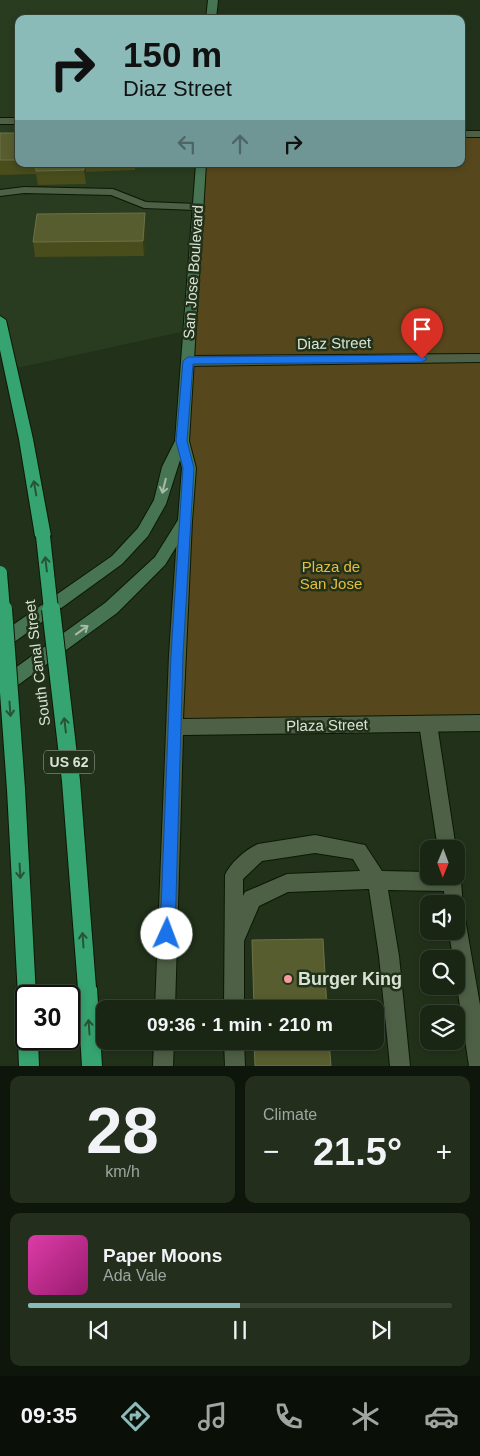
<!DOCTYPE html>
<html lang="en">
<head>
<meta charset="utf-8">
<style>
  :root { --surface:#1a2614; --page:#232e1d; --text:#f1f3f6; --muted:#9fa5a0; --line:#384334; --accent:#8bbbb9 }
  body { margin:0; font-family:Arial,sans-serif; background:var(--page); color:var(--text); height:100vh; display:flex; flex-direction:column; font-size:19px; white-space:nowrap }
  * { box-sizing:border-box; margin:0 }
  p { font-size:16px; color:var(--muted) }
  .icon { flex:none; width:28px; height:28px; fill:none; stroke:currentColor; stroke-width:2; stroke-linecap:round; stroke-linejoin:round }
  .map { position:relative; height:1066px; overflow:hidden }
  .panel { display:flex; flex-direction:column; gap:10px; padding:10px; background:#0e150b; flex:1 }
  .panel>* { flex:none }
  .top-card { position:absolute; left:15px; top:15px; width:450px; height:152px; border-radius:10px; box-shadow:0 2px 8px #0003,0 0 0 1px var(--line); background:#8bbbb9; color:#111; overflow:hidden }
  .needle { width:32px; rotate:181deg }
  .controls { position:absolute; left:420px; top:840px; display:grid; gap:10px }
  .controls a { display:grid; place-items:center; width:45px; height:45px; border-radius:10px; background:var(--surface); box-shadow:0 2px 8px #0003,0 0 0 1px var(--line); font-size:25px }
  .speed { position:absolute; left:15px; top:985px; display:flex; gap:10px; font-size:25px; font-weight:700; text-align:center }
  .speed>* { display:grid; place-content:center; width:65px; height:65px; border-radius:50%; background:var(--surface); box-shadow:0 2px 8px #0003,0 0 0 1px var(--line); line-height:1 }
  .speed .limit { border:2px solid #111; border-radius:8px; background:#fff; color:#111 }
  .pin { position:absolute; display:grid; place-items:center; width:42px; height:42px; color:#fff; margin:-51px -21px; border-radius:50% 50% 50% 0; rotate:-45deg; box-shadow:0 0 5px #0007 }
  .pin .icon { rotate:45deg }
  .me { position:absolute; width:55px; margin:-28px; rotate:2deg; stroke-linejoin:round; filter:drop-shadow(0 0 4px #0008) }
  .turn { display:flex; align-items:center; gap:18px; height:105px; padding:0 25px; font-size:22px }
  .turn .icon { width:65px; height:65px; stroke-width:2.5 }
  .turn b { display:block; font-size:35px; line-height:42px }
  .lanes { display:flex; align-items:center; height:48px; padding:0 25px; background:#0003; justify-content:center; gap:25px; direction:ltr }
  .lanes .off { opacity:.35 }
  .big { font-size:38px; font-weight:800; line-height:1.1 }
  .panel .tile { flex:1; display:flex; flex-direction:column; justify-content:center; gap:8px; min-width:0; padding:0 18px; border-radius:10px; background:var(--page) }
  .panel .dial { align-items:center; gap:0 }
  .dial b { font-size:65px; line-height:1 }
  .song { display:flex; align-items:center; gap:15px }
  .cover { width:60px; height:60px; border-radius:8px; background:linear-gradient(135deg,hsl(320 70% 55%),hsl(320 70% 35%)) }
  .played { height:5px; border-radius:2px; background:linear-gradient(90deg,var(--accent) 50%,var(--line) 50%) }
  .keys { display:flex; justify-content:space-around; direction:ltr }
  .heat { display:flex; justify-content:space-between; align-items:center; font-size:28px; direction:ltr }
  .panel .tiles { flex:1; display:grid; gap:10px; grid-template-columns:1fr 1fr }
  .tile:last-child { grid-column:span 2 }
  .trip { position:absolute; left:96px; top:1000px; width:288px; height:50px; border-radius:10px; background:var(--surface); box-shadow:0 2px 8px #0003,0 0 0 1px var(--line); font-weight:800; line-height:50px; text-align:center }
  .tab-bar { display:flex; height:80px; justify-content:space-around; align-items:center; background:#0a0f08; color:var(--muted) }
  .tab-bar .icon { width:35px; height:35px }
  .tab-bar .on { color:var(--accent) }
  .tab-bar b { font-size:22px; color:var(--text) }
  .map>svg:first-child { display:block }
</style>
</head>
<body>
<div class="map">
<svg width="480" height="1066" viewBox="0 0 480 1066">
  <rect width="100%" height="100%" fill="#22321a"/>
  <path fill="#293c1f" d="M0,0h213l-2,19h-192v145h182l-11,166 -178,39 -12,-49z"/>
  <path fill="#57471c" d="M461,134h19v589l-305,4 10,-206 -3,-80 19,-277h260z"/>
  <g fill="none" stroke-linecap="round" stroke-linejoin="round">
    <defs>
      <g id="lane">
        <rect x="0" y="118" width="19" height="6"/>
        <path d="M24,187l89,2 33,13 51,2 6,3 -6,3 -53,-2 -33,-13 -87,-2 -24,3v-6z"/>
        <path d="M428,716l6,3 3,5 19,125h-18l-19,-125 3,-5z"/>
        <path d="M315,835l50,10 17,26 47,1v4h27l2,-7 3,13 2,25 17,98v61h-11l-13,-86v-21h-3l-4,-28h7v-27h-11l-1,-13 -56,-1 11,66 11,110h-20l-11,-110 -10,-67 -81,3 -29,14 -15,35v68h-20l1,-134c5,-12 21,-26 33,-31zM315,853l38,6 7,12 -73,3 -42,18 -2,4v-17l19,-18z"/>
        <path d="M224,1041h20l1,25h-20z"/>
      </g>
      <g id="street">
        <rect x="461" y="131" width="19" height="6"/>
        <path d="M480,354v8l-292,4 -5,-2 -2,-3 2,-3 5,-2z"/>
        <path d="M185,515l5,2 2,4 -9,198 297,-4v16l-297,4 -8,274h-20l14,-354 9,-134 2,-4z"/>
        <path d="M154,1041h20l-1,25h-20z"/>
      </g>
      <g id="secondary">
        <path d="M208,0h10l-2,19h-10z"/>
        <path d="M196,164h10l-17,277 7,27 -4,53 -27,44 -48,48 -110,80 -7,2v-16l105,-76 50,-46 23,-37 4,-52 -2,-8 -14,44 -18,32 -26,28 -116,84 -6,2v-16l112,-78 26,-28 16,-28 8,-33 13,-26z"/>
      </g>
      <g id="highway">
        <path d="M0,316l6,4 27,119 18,97 -3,4 -5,2 -5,-2 -3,-4 -16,-97 -19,-89z"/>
        <path d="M87,978l7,3 3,7 5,78h-20l-5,-78 3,-7z"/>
        <path d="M26,1029v10h12l1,27h-20l-1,-27 3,-7z"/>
      </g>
    </defs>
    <use href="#lane" stroke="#0b1904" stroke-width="2"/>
    <use href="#street" stroke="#0b1904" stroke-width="2"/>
    <use href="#secondary" stroke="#0b1904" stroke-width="2"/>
    <use href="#highway" stroke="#0b1904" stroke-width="2"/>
    <use href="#lane" fill="#4e6046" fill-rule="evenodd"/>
    <use href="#street" fill="#4e6046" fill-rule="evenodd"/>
    <use href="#secondary" fill="#477453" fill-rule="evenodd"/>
    <use href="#highway" fill="#36a470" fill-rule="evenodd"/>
    <defs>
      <g id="highway-bridge-far1">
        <path d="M43,536l8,74"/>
        <path d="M0,573l3,37"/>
      </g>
      <g id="highway-bridge">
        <path d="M3,609l13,180 11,207"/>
        <path d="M51,609l20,172 16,207"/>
      </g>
    </defs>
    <use href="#highway-bridge-far1" stroke="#0b1904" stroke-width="16" stroke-linecap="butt"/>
    <use href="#highway-bridge" stroke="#0b1904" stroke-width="20" stroke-linecap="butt"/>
    <use href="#highway-bridge-far1" stroke="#36a470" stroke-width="14"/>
    <use href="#highway-bridge" stroke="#36a470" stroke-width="18"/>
  </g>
  <g fill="#494c1b">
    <path d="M0,133h19v31h116v6l-49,2v12l-48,1 -2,-11 -36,1z"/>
    <path d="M146,228l-2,28 -109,1 -2,-15z"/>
  </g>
  <g fill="#333b12">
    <path d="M84,164h1l1,8v12l-2,-14z"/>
    <path d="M145,213l1,15 -2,28 -1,-15z"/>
  </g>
  <g fill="#585d2f" stroke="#6c7249">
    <rect x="0" y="133" width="19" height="27"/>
    <path d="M36,164h48v6l-48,1z"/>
    <path d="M145,213l-2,28 -110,1 4,-28z"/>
    <path d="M323,939l4,70h-73l-2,-69z"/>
    <path d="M254,1041h75l2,25h-76z"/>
  </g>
  <defs><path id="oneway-shaft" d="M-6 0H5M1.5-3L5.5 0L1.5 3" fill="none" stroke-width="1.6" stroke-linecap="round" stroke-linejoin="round" transform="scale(1.25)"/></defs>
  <g stroke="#a6bca7">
    <use href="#oneway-shaft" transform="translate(164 486) rotate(104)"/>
    <use href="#oneway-shaft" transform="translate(82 630) rotate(-36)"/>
  </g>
  <g stroke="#285434">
    <use href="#oneway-shaft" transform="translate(35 488) rotate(-100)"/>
    <use href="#oneway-shaft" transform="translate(46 564) rotate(-97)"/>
    <use href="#oneway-shaft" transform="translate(10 709) rotate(86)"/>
    <use href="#oneway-shaft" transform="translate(65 725) rotate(-97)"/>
    <use href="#oneway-shaft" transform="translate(20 871) rotate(87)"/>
    <use href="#oneway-shaft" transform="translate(83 940) rotate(-94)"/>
    <use href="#oneway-shaft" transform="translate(89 1027) rotate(-94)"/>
  </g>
  <path fill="#1a73e8" stroke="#114b97" d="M422,355l5,4 -5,3 -229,2 -6,77 7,27 -11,187 -8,279 -2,5 -6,2 -5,-2 -2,-5 11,-279 12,-187 -7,-27 7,-80 5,-4z"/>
  <circle fill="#f59b9b" stroke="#22321a" stroke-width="2" cx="288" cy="979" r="5"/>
  <g text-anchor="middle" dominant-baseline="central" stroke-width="5" stroke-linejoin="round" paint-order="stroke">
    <rect fill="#22321a" stroke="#a2ae9c" stroke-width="1" x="44" y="750.5" width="50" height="23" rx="4"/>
    <g font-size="14" font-weight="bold" fill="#d9e3d4">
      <text x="69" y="762">US 62</text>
    </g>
    <g font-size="15" fill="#d9e3d4" stroke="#22321a">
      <text transform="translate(193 272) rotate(-86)">San Jose Boulevard</text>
      <text transform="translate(334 343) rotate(-1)">Diaz Street</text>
      <text transform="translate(37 663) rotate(-97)">South Canal Street</text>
      <text transform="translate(327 725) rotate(-1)">Plaza Street</text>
    </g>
    <g font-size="15" fill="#e9bd3b" stroke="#22321a">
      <text x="331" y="566">Plaza de<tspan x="331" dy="17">San Jose</tspan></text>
    </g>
    <g font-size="18" font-weight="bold" fill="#d9e3d4" stroke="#22321a" text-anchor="start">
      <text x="298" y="979">Burger King</text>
    </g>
  </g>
</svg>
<div class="controls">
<a><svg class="needle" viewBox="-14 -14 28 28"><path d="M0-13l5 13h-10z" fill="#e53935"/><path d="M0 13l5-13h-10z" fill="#9fa5a0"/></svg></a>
<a><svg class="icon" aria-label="sound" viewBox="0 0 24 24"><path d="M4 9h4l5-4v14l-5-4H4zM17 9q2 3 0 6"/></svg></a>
<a><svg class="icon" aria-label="search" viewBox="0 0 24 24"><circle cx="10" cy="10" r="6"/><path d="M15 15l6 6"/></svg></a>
<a><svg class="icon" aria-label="layers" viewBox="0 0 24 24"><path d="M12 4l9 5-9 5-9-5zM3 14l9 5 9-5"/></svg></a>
</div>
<div class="speed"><div class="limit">30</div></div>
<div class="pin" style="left:422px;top:359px;background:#d93025"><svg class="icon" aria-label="arrive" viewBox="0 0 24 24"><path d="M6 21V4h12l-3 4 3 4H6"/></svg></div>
<svg class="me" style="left:167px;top:934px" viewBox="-20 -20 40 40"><circle r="19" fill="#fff"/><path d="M0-13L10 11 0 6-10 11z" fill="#1a73e8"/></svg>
<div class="trip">09:36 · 1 min · 210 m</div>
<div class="top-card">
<div class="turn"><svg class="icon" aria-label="right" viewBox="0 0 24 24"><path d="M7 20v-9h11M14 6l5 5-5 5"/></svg><div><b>150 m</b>Diaz Street</div></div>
<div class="lanes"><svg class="icon off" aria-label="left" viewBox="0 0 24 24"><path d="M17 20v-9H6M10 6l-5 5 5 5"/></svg><svg class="icon off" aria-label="ahead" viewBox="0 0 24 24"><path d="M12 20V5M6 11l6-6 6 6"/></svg><svg class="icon" aria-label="right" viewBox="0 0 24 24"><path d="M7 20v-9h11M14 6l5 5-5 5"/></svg></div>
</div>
</div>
<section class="panel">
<div class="tiles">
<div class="tile dial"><b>28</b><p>km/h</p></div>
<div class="tile"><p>Climate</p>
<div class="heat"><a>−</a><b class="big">21.5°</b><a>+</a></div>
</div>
<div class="tile">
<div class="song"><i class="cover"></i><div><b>Paper Moons</b><p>Ada Vale</p></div></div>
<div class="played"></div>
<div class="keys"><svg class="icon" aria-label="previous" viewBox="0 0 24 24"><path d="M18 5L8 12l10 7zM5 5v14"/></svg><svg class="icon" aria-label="pause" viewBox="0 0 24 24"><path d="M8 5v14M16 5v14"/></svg><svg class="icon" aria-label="next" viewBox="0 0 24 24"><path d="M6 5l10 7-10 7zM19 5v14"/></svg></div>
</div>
</div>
</section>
<nav class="tab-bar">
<b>09:35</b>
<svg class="icon on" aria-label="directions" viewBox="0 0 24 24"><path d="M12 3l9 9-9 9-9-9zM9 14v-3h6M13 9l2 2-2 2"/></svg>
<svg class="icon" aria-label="music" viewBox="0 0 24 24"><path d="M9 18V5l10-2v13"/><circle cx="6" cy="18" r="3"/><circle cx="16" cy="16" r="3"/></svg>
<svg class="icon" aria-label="phone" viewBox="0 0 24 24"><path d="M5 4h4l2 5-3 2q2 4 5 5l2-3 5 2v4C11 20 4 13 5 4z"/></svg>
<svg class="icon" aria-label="climate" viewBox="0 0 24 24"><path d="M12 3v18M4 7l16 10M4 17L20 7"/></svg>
<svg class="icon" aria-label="car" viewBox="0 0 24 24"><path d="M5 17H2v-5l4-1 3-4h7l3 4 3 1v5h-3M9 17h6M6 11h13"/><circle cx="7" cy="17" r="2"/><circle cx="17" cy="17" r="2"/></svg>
</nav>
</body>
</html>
